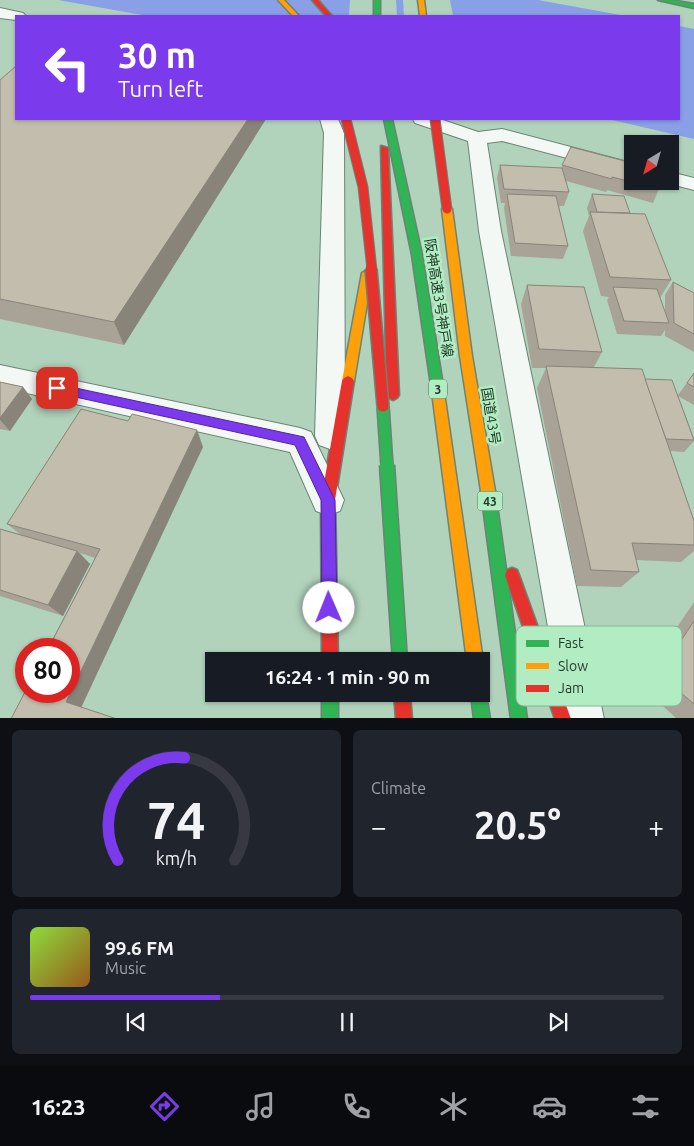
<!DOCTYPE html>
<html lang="en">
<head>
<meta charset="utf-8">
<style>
  :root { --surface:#171b24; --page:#20242c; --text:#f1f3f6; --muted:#9ea1a6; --line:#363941; --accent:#7c3aed }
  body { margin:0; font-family:Ubuntu,"Noto Sans JP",sans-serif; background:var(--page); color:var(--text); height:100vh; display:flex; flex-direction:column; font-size:19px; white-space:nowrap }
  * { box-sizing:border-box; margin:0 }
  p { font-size:16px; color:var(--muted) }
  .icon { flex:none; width:28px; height:28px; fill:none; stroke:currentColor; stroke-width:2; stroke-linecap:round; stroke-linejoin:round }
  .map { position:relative; height:718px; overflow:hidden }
  .panel { display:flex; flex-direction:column; gap:12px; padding:12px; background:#0d0f14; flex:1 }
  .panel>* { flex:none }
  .banner { position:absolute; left:15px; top:15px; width:665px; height:105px; border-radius:0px; box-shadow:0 1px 4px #0004; background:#7c3aed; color:#fff; overflow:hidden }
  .needle { width:32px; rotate:217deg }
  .buttons { position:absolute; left:624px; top:135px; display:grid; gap:10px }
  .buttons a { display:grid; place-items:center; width:55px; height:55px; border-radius:0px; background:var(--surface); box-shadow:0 1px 4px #0004; font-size:25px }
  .speed { position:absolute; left:15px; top:638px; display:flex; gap:10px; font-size:25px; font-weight:700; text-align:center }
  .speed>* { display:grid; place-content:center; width:65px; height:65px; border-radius:50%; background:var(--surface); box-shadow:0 1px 4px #0004; line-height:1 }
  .speed .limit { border:8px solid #d22; background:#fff; color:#111 }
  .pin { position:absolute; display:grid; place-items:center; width:42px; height:42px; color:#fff; margin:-21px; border-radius:10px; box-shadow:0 2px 8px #0006 }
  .me { position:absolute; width:55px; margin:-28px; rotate:359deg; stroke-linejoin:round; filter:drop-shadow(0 0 4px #0008) }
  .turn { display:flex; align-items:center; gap:18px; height:105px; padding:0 20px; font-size:22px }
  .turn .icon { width:65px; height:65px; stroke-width:2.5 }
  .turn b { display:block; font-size:35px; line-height:42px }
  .big { font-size:38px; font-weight:600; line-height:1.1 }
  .panel .tile { flex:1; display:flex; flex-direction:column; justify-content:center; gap:8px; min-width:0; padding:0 18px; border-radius:8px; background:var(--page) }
  .panel .dial { align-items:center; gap:0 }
  .dial svg { height:130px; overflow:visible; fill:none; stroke:var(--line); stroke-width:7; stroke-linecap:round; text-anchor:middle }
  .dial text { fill:var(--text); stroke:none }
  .song { display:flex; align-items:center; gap:15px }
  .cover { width:60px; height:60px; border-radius:8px; background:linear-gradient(135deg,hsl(90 70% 55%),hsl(30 70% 35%)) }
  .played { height:5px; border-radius:2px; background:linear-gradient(90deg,var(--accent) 30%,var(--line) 30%) }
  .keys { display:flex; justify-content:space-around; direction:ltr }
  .heat { display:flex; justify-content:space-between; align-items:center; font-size:28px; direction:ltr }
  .panel .tiles { flex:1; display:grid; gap:12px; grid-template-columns:1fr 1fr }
  .tile:last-child { grid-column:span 2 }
  .trip { position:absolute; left:205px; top:652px; width:285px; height:50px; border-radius:0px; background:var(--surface); box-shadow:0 1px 4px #0004; font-weight:600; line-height:50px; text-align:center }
  .tabs { display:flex; height:80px; justify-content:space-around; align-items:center; background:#090b0e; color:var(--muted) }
  .tabs .icon { width:35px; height:35px }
  .tabs .current { color:var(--accent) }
  .tabs b { font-size:22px; color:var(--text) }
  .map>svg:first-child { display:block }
</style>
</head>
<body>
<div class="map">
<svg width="694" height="719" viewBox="0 0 694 719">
  <rect width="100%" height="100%" fill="#b1d2bb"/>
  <g fill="#89a0e7">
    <path d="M58,0h480l88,16h-478z"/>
    <path d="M679,26l15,3v110l-86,-20h71z"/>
  </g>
  <g fill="#b1d2bb">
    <path d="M350,0h46l1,16h-48z"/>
    <path d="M403,0h47l3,16h-49z"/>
  </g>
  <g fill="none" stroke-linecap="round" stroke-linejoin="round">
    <defs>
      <g id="street">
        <path d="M0,8l23,5 3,3h-10v4l-16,-2z"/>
        <path d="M320,119h18l6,14 1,303 -4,9 -11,4 -11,-4 -4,-9 9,-303z"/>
        <path d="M413,119h27l38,13 24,-3 130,34v12l-130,-34 -15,2 14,88 103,488h-40l-85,-488 -11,-90 -53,-18z"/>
        <path d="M670,172l24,6v12l-31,-8 7,-1z"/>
        <path d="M0,365l300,63 11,4 33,68 -4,11 -12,4 -12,-4 -26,-59 -290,-65z"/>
      </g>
      <g id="fast">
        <rect x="374" y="0" width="6" height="16"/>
        <path d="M658,0h13l23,4v4z"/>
        <path d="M384,119h8l30,136 22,137 -2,3 -4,2 -4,-2 -2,-3 -20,-137z"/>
        <path d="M488,485l5,2 2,4 32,228h-16l-30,-228 2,-4z"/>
        <path d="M481,687l4,1 5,31h-16l-3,-25h10z"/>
        <rect x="322" y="694" width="16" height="25"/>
      </g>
      <g id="slow">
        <path d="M278,0h6l15,16h-6z"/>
        <path d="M418,0h6l2,16h-6z"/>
        <path d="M447,206l5,3 20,147 23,135 -2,4 -5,2 -5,-2 -2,-4 -21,-135 -18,-147z"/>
        <path d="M367,270l5,3 -18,108 -2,3h-8l-2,-3 20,-108z"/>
        <path d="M438,387l4,2 2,3 39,269 -2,4v-4h-14l-35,-269 2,-3z"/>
      </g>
      <g id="jam">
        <path d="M312,0h6l14,16h-6z"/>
        <path d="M381,146l7,2 11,247 -2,3 -4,2 -4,-2 -2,-3z"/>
        <path d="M348,376l4,2 2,3 -19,119 3,161h-16l-1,-161 21,-119 2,-3z"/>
        <path d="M512,568l5,2 2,5 52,144h-16l-50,-144 2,-5z"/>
        <path d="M394,694h16l2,25h-16z"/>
      </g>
    </defs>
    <use href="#street" stroke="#6b8474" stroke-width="2"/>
    <use href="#fast" stroke="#6b8474" stroke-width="3"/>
    <use href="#slow" stroke="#6b8474" stroke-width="3"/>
    <use href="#jam" stroke="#6b8474" stroke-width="3"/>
    <use href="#street" fill="#f3f8f5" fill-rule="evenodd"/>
    <use href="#fast" fill="#30b455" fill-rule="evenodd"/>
    <use href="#slow" fill="#ff9f0a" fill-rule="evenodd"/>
    <use href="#jam" fill="#e5322d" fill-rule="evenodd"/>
    <defs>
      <path id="fast-bridge-far1" d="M383,406l4,60"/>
      <path id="fast-bridge" d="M387,465l13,196"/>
      <g id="jam-bridge-far1">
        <path d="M346,119l17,68 9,83"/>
        <path d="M435,119l12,90"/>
      </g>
      <path id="jam-bridge" d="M371,269l12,137"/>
    </defs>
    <use href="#fast-bridge-far1" stroke="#6b8474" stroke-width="14" stroke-linecap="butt"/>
    <use href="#fast-bridge" stroke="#6b8474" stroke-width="17" stroke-linecap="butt"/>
    <use href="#jam-bridge-far1" stroke="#6b8474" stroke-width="11" stroke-linecap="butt"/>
    <use href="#jam-bridge" stroke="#6b8474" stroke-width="14" stroke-linecap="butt"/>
    <use href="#fast-bridge-far1" stroke="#30b455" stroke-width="11"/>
    <use href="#fast-bridge" stroke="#30b455" stroke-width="14"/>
    <use href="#jam-bridge-far1" stroke="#e5322d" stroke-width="9"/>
    <use href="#jam-bridge" stroke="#e5322d" stroke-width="11"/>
  </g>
  <g fill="#a8a396">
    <path d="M0,80l266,39 -142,226 -124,-26z"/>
    <path d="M571,147l88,42 -6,14 -46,-13 -1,2 -40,-11 3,11 -5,14h-5l9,40 -5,13 -52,-3 -7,-48 1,-5h-4l-4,-25 3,-13 61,3z"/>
    <path d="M592,194l38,19 41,67 -11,18 5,14v-17l8,-13 21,11v59l-29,-16v-6l-4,6 -44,-2 -10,-34 2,-3 -8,-1 -18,-65 6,-15 -2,-8z"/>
    <path d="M527,285l75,67 -8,15 51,12 33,16 16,-22v32l-16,-9 16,42v3l-10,11 -14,-1 24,70v30l-13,11 -45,-2 3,12 -18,15 -44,-1 -40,-198 9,-20h-14l-11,-64z"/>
    <path d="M0,382l23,5 9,12 -22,32 -10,-2z"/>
    <path d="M203,447l-192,272 84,-161 -15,-5 10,11 -27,52 -63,-20v-67l20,5 -13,-10z"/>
    <path d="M694,602v117h-17l-38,-35z"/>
  </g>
  <g fill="#88847a">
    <path d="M248,119h18l-142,226 -10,-23z"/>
    <path d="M23,387l9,12 -22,32 -10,-11v-2z"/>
    <path d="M197,430l6,17 -122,261 -15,-6z"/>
    <path d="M77,551l13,13 -27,52 -15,-11z"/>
  </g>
  <g fill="#c3bdae" stroke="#88847a">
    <path d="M16,66v53h232l-134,203 -114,-23v-219z"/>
    <path d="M571,147l61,16v18h30l-3,8 -47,-12v2l-50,-14z"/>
    <path d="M500,165l62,3 7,24 -65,-3z"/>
    <path d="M507,194l49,2 12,50 -53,-3z"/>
    <path d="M592,194l32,2 6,17 -33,-1z"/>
    <path d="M590,212l55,2 26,66 -61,-3z"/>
    <path d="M673,282l21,11v41l-20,-11z"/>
    <path d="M527,285l57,2 18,65 -63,-3z"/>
    <path d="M613,287l44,2 12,34 -45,-2z"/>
    <path d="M546,366l96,3 52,152v24l-62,-2 7,29 -48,-2z"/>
    <path d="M694,373v14l-7,-4z"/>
    <path d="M645,379l27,1 22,60 -28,-1z"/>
    <path d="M0,382l23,5 -23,31z"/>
    <path d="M81,409l47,12 4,-7 65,16 -131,272 51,17h-106l15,-29v1h43v-42h-21l52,-100 -93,-25z"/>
    <path d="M0,529l77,22 -29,54 -48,-15z"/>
    <path d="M694,621v83l-35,-30z"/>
  </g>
  <path fill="#7c3aed" stroke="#51269a" d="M57,384l247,53 31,63 2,108 -2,5 -6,2 -5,-2 -2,-5 -1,-108 -26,-55 -238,-52 -4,-1 -2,-4 2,-3z"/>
  <g text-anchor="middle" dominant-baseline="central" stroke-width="5" stroke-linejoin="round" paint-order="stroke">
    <g fill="#b1ecc3" stroke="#4b6d56" stroke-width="1">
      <rect x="429" y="379.5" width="18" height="19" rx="4"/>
      <rect x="477.5" y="491.5" width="25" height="19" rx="4"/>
    </g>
    <g font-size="12" font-weight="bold" fill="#1f3727">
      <text x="438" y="389">3</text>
      <text x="490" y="501">43</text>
    </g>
    <g font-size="14" fill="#1f3727" stroke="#b1ecc3">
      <text transform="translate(439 298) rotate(81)">阪神高速3号神戸線</text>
      <text transform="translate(491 416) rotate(81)">国道43号</text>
    </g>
  </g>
  <rect x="516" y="626" width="166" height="80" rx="8" fill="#b1ecc3" stroke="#85b694" stroke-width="1"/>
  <rect x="526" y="640" width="23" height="7" fill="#30b455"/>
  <rect x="526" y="663" width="23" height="6" fill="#ff9f0a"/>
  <rect x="526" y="685" width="23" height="7" fill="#e5322d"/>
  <g font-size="14" fill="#1f3727">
    <text x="558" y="648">Fast</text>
    <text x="558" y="671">Slow</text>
    <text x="558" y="693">Jam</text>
  </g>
</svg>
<div class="buttons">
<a><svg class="needle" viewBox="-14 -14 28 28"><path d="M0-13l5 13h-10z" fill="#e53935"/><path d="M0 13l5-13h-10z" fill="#9ea1a6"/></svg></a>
</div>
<div class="speed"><div class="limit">80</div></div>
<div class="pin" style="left:57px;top:388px;background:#d93025"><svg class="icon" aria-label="arrive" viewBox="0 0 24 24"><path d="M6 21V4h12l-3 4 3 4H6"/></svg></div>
<svg class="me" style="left:329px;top:608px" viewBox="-20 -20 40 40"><circle r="19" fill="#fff"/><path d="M0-13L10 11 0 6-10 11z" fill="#7c3aed"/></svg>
<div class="trip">16:24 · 1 min · 90 m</div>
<div class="banner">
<div class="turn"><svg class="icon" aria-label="left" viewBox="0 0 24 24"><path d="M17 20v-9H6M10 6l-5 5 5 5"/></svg><div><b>30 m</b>Turn left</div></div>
</div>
</div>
<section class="panel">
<div class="tiles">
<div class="tile dial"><svg viewBox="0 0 100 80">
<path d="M14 69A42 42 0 1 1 86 69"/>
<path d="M14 69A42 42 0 0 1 55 6" stroke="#7c3aed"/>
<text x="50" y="56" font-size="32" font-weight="700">74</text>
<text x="50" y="72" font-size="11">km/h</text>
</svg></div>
<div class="tile"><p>Climate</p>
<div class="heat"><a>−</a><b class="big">20.5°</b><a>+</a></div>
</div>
<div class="tile">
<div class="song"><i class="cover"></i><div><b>99.6 FM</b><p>Music</p></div></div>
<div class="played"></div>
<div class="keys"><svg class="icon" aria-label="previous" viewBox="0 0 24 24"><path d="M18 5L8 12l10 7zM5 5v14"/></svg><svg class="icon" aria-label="pause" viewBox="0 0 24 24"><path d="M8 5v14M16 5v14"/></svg><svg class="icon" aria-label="next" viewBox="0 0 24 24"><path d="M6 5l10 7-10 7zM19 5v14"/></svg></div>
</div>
</div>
</section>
<nav class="tabs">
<b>16:23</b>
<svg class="icon current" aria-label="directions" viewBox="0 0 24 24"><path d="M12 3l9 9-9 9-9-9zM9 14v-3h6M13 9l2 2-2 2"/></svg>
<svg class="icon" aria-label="music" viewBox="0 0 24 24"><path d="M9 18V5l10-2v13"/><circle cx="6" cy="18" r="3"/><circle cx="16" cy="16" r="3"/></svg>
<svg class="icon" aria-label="phone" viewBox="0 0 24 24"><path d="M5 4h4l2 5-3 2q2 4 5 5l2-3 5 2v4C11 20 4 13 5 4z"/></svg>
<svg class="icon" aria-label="climate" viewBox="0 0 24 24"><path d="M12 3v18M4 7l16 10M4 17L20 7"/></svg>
<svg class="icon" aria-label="car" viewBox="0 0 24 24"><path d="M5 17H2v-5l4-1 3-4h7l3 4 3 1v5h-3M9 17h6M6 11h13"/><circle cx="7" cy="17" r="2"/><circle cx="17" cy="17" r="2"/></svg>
<svg class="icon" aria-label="filters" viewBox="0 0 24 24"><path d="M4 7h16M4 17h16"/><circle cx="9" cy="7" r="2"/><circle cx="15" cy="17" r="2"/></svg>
</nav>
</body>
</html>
